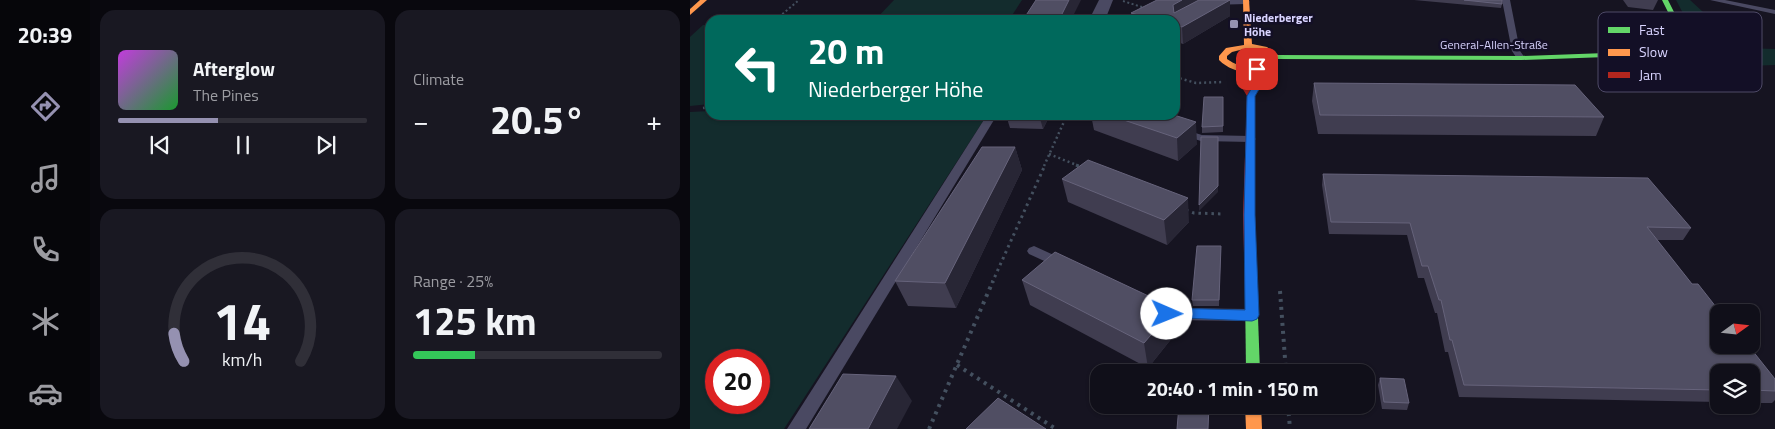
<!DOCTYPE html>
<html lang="en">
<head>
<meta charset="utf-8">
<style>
  :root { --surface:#100f19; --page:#191822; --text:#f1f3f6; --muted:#9c9ca2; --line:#302f38; --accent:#9591b1 }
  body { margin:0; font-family:"Titillium Web",sans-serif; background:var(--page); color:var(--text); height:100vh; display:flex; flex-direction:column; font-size:19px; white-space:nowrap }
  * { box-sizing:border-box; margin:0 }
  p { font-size:16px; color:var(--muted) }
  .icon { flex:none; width:28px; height:28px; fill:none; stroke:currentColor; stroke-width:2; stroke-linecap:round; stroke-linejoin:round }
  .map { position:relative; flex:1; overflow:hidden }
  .details { display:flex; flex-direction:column; gap:10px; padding:10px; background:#09080e; width:600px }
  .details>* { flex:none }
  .guide { position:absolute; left:15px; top:15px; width:475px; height:105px; border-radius:15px; box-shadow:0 1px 4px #0004,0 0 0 1px var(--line); background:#00695c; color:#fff; overflow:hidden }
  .needle { width:32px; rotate:75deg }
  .tools { position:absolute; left:1020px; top:304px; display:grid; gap:10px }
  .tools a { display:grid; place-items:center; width:50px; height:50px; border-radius:10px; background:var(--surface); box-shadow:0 1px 4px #0004,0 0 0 1px var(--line); font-size:25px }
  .speed { position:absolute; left:15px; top:349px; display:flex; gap:10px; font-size:25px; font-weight:700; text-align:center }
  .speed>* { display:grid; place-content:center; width:65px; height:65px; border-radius:50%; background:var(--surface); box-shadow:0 1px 4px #0004,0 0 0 1px var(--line); line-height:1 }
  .speed .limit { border:8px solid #d22; background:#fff; color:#111 }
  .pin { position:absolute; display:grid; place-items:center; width:42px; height:42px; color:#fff; margin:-21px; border-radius:10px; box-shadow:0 2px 8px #0006 }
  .me { position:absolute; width:55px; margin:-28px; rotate:91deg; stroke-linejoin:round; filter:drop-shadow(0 0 4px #0008) }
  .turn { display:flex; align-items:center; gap:18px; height:105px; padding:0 20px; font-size:22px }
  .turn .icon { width:65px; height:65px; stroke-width:2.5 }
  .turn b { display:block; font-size:35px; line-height:42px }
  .big { font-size:38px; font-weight:700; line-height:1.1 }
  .details .widget { flex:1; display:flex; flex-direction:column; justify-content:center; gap:8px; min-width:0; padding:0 18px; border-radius:15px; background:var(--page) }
  .details .dial { align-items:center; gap:0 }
  .dial svg { height:130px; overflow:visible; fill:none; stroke:var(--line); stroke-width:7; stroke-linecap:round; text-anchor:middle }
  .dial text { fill:var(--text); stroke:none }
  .song { display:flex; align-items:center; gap:15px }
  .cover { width:60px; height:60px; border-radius:8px; background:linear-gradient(135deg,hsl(290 70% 55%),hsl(130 70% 35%)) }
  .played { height:5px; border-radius:2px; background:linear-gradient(90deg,var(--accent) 40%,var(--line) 40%) }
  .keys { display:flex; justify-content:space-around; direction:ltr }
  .heat { display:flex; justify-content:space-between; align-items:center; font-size:28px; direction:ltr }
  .charge { height:8px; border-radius:4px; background:linear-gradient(90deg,#34c759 25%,var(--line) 0) }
  .details .tiles { flex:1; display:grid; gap:10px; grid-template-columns:repeat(2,1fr) }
  .trip { position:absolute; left:400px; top:364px; width:285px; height:50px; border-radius:15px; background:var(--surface); box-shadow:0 1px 4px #0004,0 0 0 1px var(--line); font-weight:700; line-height:50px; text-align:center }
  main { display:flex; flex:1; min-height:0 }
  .tab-bar { display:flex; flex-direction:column; width:90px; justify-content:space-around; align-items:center; background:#06060a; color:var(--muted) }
  .tab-bar .icon { width:35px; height:35px }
  .tab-bar .on { color:var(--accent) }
  .tab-bar b { font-size:22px; color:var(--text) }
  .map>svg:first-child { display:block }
</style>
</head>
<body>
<main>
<nav class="tab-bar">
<b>20:39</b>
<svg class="icon on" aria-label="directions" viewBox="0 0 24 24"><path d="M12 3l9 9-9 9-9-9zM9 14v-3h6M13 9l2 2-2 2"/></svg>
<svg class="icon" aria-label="music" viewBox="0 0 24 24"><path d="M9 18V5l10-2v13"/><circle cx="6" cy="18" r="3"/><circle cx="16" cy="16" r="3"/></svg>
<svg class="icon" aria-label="phone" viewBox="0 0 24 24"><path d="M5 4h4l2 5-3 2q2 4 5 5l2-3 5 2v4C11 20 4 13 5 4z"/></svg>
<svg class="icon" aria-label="climate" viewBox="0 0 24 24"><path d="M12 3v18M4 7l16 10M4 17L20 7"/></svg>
<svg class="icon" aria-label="car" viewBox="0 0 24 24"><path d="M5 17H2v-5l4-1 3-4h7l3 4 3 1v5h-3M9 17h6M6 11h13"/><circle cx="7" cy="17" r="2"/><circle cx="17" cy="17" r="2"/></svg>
</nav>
<section class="details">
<div class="tiles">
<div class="widget">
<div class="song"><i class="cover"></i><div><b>Afterglow</b><p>The Pines</p></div></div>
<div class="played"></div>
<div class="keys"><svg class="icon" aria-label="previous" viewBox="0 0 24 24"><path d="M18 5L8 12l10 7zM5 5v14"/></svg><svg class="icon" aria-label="pause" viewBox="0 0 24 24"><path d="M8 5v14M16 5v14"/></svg><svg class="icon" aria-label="next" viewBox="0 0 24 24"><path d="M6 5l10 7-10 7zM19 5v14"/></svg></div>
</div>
<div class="widget"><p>Climate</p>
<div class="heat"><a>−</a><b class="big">20.5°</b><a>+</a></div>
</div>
<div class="widget dial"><svg viewBox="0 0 100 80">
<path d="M14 69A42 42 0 1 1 86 69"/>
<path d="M14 69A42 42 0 0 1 8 52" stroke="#9591b1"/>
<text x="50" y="56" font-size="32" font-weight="700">14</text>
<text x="50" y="72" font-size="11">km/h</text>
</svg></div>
<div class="widget"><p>Range · 25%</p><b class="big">125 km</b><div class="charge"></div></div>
</div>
</section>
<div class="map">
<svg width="1085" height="429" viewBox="0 0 1085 429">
  <rect width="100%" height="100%" fill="#161421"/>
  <g fill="#132c2d" fill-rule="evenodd">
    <path d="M204,0h128l-13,20h-134z"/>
    <path d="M986,0h14l39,36 -43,-1 -1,-18z"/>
    <path d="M13,25h7v79l-20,2v-69z"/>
    <path d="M989,46l96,3v16l-86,3 -35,-10 24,-9z"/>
    <path d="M20,111v4h277l-203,314h-94v-317zM26,360h43v42h-43z"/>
  </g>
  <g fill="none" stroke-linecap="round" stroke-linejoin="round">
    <g stroke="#44505f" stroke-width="2" stroke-dasharray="2 2.5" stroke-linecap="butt">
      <path d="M433,1l22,7"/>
      <path d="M53,20l36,-3 20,-17"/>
    </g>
    <g stroke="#44505f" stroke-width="2.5" stroke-dasharray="2 3" stroke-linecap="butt">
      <path d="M485,77l21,6 27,-1"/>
      <path d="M13,108l7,-1"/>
      <path d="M359,154l30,12"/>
      <path d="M354,166l23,-51"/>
    </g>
    <g stroke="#44505f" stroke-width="3" stroke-dasharray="2.5 4" stroke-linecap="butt">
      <path d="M386,165l7,3"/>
      <path d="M496,210l8,3 30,1"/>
      <path d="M302,283l53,-118"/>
    </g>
    <g stroke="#44505f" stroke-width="4" stroke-dasharray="3 5" stroke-linecap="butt">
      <path d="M590,291l6,81"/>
      <path d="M267,365l99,64"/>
      <path d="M598,405l2,24"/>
      <path d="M239,429l64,-148"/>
    </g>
    <g fill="#4a4962" fill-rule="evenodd">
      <path d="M524,0h33l3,2 -4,2 -35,1 -1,-2z"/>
      <path d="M812,0h8l10,51 5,7 -1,2h-6l-6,-9z"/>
      <path d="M1020,0h15l50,10v4z"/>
      <path d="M297,115h10l-191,314h-19z"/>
      <path d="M492,129l20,6 49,1 5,3 -5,3 -50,-1 -23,-7 -1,-2z"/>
      <path d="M344,246l35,16 2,3 -2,3 -5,2 -35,-16 -2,-3 2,-3z"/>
      <path d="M469,304l10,4 81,1 5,2 3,4 -3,4 -5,2 -83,-1 -13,-6 -2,-4 2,-4z"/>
    </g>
    <path fill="#4a4962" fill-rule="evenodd" d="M409,0h14l-8,20h-16z"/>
    <g fill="#63d668" fill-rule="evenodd">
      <path d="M972,0h6l7,14v19l-15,16 -26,7 -113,4 -246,-1 -4,-2 4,-2 246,1 112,-4 21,-7 13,-13 2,-18z"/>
      <path d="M561,285l5,2 1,3 3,82h-14l-1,-82 1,-3z"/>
    </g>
    <g fill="#ff974d" fill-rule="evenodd">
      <path d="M10,0h7l-17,15v-6z"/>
      <path d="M553,0h6l3,44 15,3 11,8 -1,8c-18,12 -42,13 -58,-3v-4l7,-8 18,-3zM558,48l14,3 8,5v4c-14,10 -29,9 -43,-1v-3l5,-4z"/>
      <path d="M555,405h16l1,24h-16z"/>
    </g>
    <path fill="#b3261e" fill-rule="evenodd" d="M551,67l7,2 -2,12 9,15v119l2,75 -1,3 -5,2 -5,-2 -1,-3 -2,-75 4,-119 -9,-15z"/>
  </g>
  <g fill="#403d50">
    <path d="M540,0v16l-47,28 -8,-3v-21h-43l-1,-7 67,-12z"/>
    <path d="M724,0h88v4l-1,4z"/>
    <path d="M933,0h35l-5,10 -25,-3z"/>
    <path d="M624,83l290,34 -8,19 -278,-2 -6,-33z"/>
    <path d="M533,97v35l-21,1v-6z"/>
    <path d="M316,115h44l-7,14 -33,-1z"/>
    <path d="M401,115h83l23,29 -19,17 -84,-31z"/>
    <path d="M325,147l7,23 -66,138 -48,-2 -13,-25z"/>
    <path d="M633,174l368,54 -8,12h-26l35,44 28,28 55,67v21l-3,3h-21v-31h-32v30l-260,-5 -11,-45h-3l-8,-39h-2l-11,-35h-6l-11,-43 -78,-1 -7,-49z"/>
    <path d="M372,179l127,43 -22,23 -99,-43z"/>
    <path d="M531,246l-2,60h-26l-1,-6z"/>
    <path d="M332,280l154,53 -28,35 -118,-63z"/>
    <path d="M690,378l29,25 -2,7 -25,-1 -4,-24z"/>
  </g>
  <g fill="#282635">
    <path d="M379,0h12l-10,20h-12z"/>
    <path d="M492,0h16v7l-23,13 -2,-15z"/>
    <path d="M540,0v16l-47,28 -1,-17z"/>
    <path d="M349,115h11l-7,14z"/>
    <path d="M506,122l1,22 -19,17 -1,-23z"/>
    <path d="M528,137v55l-19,19v-6z"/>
    <path d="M325,147l7,23 -66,138 -11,-25z"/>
    <path d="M498,198l1,24 -22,23 -3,-25z"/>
    <path d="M484,308l2,25 -28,35 -4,-25z"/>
    <path d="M206,376l16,25 -15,28h-29z"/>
  </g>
  <g fill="#504e63" stroke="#66637b">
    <path d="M346,0h33l-10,20h-36z"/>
    <path d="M467,0h25l-9,5 1,8 25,-13h31l-48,27 -7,-2v-5h-19l-25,-7z"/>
    <path d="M774,0h38v4z"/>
    <path d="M624,83l261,2 29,32 -284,-2z"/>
    <path d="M514,97h19v29l-21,1z"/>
    <path d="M419,115h65l22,7 -19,16z"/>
    <path d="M511,137h17v49l-19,19z"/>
    <path d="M292,147h33l-70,136 -50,-2z"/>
    <path d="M398,160l100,38 -24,22 -102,-41z"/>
    <path d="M633,174l325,4 43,50 -44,-1 45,57h6l22,28h-1v33h29l27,34v12l-24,-1v-18h-32v18l-255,-5 -12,-45h-2l-9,-40h-2l-11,-34h-6l-12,-43 -79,-1z"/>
    <path d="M507,246h24l-2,54h-27z"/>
    <path d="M365,252l119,56 -30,35 -122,-63z"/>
    <rect x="492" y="370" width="29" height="2"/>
    <path d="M153,374l53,2 -28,53h-59z"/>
    <path d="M690,378l24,1 5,24 -25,-1z"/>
    <path d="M308,398l48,31h-80z"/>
    <path d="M489,405h30l-1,24h-31z"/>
  </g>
  <path fill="#1a73e8" stroke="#114b97" d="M567,66l4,3v17l-6,10v119l4,100 -2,4 -5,2 -90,-4 -2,-3 2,-4 5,-2 78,2 -1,-95 3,-119 6,-10v-17z"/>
  <rect fill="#9591b1" stroke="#130f26" stroke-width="2" x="539" y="19" width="10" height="10" rx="2.5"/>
  <g text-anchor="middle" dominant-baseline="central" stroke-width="5" stroke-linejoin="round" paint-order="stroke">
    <g font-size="12" font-weight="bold" fill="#d9d4ff" stroke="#130f26" text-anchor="start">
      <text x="554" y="17">Niederberger<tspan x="554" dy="14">Höhe</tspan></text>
    </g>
    <g font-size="12" fill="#d9d4ff" stroke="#130f26">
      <text x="804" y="44">General-Allen-Straße</text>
    </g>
  </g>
  <rect x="908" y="12" width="164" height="80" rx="8" fill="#130f26" stroke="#4e4a67" stroke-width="1"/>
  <rect x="918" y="27" width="22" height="6" fill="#63d668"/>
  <rect x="918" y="49" width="22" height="7" fill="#ff974d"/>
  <rect x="918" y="72" width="22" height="6" fill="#b3261e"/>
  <g font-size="14" fill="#d9d4ff">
    <text x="949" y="35">Fast</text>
    <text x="949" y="57">Slow</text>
    <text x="949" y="80">Jam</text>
  </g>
</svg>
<div class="tools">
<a><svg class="needle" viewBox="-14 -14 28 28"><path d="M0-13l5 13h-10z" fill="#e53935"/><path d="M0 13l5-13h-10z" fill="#9c9ca2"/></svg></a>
<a><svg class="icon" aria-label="layers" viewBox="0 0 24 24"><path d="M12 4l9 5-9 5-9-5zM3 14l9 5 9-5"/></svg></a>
</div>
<div class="speed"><div class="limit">20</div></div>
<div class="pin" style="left:567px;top:69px;background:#d93025"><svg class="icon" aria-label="arrive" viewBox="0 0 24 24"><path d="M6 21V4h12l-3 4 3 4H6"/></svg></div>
<svg class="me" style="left:477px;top:314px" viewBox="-20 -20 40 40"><circle r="19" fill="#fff"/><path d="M0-13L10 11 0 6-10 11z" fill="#1a73e8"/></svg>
<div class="trip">20:40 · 1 min · 150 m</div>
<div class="guide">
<div class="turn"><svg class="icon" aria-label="left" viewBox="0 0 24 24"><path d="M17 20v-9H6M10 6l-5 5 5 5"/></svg><div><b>20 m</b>Niederberger Höhe</div></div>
</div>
</div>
</main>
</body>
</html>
